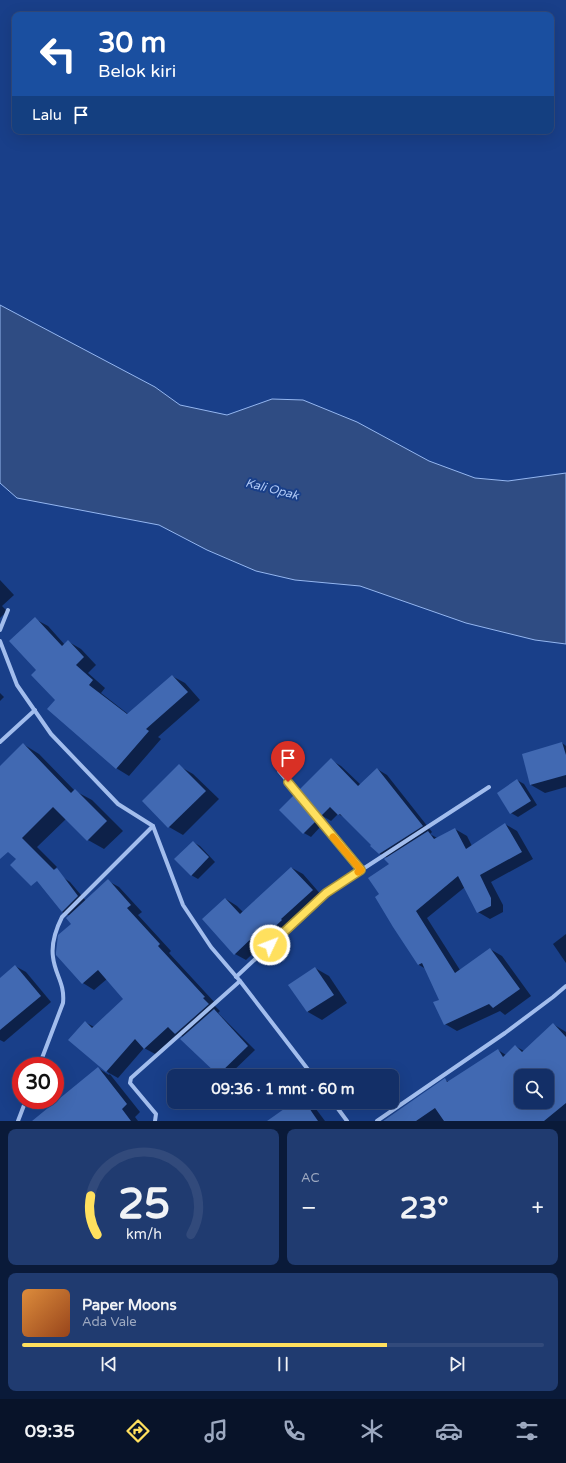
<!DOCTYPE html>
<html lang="id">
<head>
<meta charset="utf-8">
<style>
  :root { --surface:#132f67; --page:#203b70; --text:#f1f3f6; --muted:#9da9c0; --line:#324a7b; --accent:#ffe05e }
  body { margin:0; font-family:"Varela Round",sans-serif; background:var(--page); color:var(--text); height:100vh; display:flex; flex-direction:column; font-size:15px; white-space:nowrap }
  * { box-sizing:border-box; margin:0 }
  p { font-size:13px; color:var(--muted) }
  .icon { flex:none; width:22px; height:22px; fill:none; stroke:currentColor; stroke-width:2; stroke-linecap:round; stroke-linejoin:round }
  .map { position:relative; height:1121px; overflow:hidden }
  .panel { display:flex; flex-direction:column; gap:8px; padding:8px; background:#0a1a39; flex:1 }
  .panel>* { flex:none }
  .hud { position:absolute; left:12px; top:12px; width:542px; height:122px; border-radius:8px; box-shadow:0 4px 16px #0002,0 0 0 1px var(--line); background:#1a4fa0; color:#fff; overflow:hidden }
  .controls { position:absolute; left:514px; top:1069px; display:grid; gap:8px }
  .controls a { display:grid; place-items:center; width:40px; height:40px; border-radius:8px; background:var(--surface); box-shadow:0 4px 16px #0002,0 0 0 1px var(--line); font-size:20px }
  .speed { position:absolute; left:12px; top:1057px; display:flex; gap:8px; font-size:20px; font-weight:700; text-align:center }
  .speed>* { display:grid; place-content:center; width:52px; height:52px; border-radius:50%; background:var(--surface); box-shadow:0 4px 16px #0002,0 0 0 1px var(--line); line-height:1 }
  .speed .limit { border:6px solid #d22; background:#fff; color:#111 }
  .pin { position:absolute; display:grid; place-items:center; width:34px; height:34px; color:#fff; margin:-41px -17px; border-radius:50% 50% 50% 0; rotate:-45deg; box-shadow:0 0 4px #0007 }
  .pin .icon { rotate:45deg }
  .me { position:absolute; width:44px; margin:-22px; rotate:47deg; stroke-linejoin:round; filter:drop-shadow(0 0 3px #0008) }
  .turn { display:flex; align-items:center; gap:14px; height:84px; padding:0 20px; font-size:18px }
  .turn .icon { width:52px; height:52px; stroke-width:2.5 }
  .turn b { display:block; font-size:28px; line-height:34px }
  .then { display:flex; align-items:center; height:38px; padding:0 20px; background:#0003; gap:8px; font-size:15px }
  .big { font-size:30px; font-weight:700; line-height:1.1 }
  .panel .widget { flex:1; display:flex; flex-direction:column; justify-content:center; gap:6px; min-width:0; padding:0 14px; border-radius:8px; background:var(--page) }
  .panel .dial { align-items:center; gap:0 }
  .dial svg { height:104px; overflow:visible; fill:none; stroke:var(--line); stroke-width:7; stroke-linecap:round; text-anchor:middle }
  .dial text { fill:var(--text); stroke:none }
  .song { display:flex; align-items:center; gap:12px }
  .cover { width:48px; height:48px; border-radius:6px; background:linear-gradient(135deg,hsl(30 70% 55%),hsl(20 70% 35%)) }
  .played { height:4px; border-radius:2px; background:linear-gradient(90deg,var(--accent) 70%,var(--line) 70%) }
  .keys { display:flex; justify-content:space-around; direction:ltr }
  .heat { display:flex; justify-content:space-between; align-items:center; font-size:22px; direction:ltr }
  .panel .tiles { flex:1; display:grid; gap:8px; grid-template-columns:1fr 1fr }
  .widget:last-child { grid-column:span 2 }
  .trip { position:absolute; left:167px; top:1069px; width:232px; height:40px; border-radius:8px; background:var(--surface); box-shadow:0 4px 16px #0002,0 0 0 1px var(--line); font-weight:700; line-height:40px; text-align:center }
  .menu { display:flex; height:64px; justify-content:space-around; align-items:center; background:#081329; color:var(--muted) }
  .menu .icon { width:28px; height:28px }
  .menu .selected { color:var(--accent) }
  .menu b { font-size:18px; color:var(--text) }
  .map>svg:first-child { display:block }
</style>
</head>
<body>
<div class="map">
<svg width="566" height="1121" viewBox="0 0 566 1121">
  <rect width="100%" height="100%" fill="#193f89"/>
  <path fill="#2f4c83" stroke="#94b6f0" d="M0,305l155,82 25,18 47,10 45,-16 31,1 54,22 72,39 46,17 33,3 58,-8v171l-31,-4 -69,-17 -106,-37 -65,-6 -39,-9 -49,-21 -48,-25 -142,-27 -17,-15z"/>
  <g fill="#0007" fill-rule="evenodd">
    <path d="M0,580l14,15 -12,11 5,5 -7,7z"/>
    <path d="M35,619l13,7 17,19 4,-3 12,7 15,16 -8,8 17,15 -4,5 27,21 44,-38 13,7 15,17 -42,37 3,2 -32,37 -13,-8 -60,-68 -19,-30z"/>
    <path d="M0,693l4,4 -4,4z"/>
    <path d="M562,743l4,3v41l-21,6 -14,-8 -8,-30z"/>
    <path d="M23,744l16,10 36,37 17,9 31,31 -19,18 -16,-9 -22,-21 -29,28 20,20 -14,12 -43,-37v-75z"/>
    <path d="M331,760l10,6 20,19 16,-16 10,6 45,57 -2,2 7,4 18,-9 12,7 5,10 33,-22 12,7 16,28 -42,23 12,23v7l-13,7 -12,-7 -13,-25 -38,31 33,52 30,-21 12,7 29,40 -26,19 -5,-4 -43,20 -12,-7 -4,-24 -15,-31 -7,-4 -39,-71 11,-30 -3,-6 -8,-4 -34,-36 -8,-4 -7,7 -10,-6z"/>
    <path d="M179,766l14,8 26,25 -36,36 -14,-8z"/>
    <path d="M517,780l7,4 13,21 -19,12 -7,-4z"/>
    <path d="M295,796l6,4 21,25 -11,12 -7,-4z"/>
    <path d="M193,842l7,4 15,16 -17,17 -7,-4z"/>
    <path d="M292,868l11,6 20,23 -48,46 -7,-4 -22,21 -11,-6 -9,-55 11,7 6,6z"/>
    <path d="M64,878l6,4 16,19 22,-20 11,6 23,25 -4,3 33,36 -2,2 47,51 -2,1 6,6 -2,2 37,37 -27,26h-6l-3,-2 -36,-37 -5,-3 -21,21 -13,-7 -26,30 -9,-5 31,39 -5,5 3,4h-86l46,-53 11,7 1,-1 -40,-34 15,-18 9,5 30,-28 -17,-20 -13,11 -11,-7 -11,-59 -2,-8 -8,-4z"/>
    <path d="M566,934v29l-13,-19z"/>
    <path d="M15,966l11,6 25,30 -47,40 -4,-2v-61z"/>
    <path d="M315,968l14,8 18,27 -25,17 -14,-8 -18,-27z"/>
    <path d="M553,1024l13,8v89h-183l62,-41 4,2 49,-32 8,5 9,-9 9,5zM521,1076h26v26h-26z"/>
    <path d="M295,1102h14l4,3 12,16h-47z"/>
  </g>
  <g fill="#4169b2" fill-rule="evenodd">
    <path d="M35,617l27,29 6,-6 16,17 -8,8 17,15 -4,5 38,29 45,-39 16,17 -42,37 3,2 -33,38 -69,-60 8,-9 -24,-25 5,-5 -27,-29z"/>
    <path d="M562,742l4,13v20l-36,10 -8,-31z"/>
    <path d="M23,743l48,50 4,-4 32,32 -20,20 -34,-34 -31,31 32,32 3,-2 21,28 -16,16 -25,-31 -6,5 -21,-21 6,-6 -8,-7 -8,7v-93z"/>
    <path d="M331,758l27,28 19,-18 46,58 -44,28 -9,-8 1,-1 -31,-31 -2,1 -8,-8 -9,9 -22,-26z"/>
    <path d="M179,764l27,27 -38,37 -26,-27z"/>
    <path d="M517,779l14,22 -21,13 -13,-21z"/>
    <path d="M294,795l22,26 -13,13 -24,-24z"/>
    <path d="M505,823l17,29 -42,23 11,23v8l-14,7 -19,-37 -42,35 39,62 35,-25 30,41 -27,19 -4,-4 -45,21 -11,-23 6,-2 -17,-37 -4,2 -25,-38 -18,-30 4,-3 -11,-16 21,-14 -5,-5 44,-28 6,8 21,-11 11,21z"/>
    <path d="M193,841l16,16 -18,19 -17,-17z"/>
    <path d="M291,867l22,23 -32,29 1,1 -19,18 -5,-6 -24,23 -32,-36 23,-21 15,16z"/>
    <path d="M108,879l23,26 -4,3 33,36 -2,2 47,51 -2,1 6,6 -34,30 -7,-7 -24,22 -9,-10 -29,33 -38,-32 17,-19 7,7 31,-29 -25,-29 -16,14 -26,-29v-3l2,-17 13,-11 -5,-6z"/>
    <path d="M15,965l26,31 -41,34v-52z"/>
    <path d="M315,967l19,28 -27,17 -19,-27z"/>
    <path d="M214,1009l34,37 -30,29 -38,-36z"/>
    <path d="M553,1023l13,14v66l-22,18h-100l-9,-13 -19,13h-33l62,-43 2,4 51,-33 5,8 12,-12 7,7zM521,1076h26v26h-26z"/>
    <path d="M98,1067l29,37 -5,5 9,12h-99z"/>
    <path d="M294,1102h11l13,19h-51z"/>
  </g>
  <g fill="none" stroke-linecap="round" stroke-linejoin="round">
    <g stroke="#a2bded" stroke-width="4">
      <path d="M0,630l8,-20"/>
      <path d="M0,641l17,44 34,49 67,70 35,22 30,79 28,42 29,34 -109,97 -1,5 26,31 -1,7"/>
      <path d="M0,742l35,-32"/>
      <path d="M279,771l82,99"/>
      <path d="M236,977l90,-84 163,-106"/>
      <path d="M240,981l73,95"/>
      <path d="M39,1066l24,-63c2,-20 -8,-28 -10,-46 -2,-14 3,-28 9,-40l91,-91"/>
      <path d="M333,1102l14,19"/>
      <path d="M18,1121l8,-21"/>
      <path d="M377,1121l128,-88 48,-36 13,-11"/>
    </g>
  </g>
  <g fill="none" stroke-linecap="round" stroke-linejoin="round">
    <defs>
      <path id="route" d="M270,945l56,-52 35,-23 -73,-88"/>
    </defs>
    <use href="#route" stroke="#a6923d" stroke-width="10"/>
    <use href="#route" stroke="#ffe05e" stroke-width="7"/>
    <path stroke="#f59e0b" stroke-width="7" d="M333,837l28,33 -3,2"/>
  </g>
  <g text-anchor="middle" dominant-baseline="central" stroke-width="4" stroke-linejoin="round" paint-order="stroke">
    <g font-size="12" font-style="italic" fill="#adc7f5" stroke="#193f89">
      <text transform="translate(272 489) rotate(14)">Kali Opak</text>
    </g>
  </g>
</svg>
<div class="controls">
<a><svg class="icon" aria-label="search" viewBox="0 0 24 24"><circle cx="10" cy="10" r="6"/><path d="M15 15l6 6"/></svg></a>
</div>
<div class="speed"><div class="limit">30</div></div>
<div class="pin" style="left:288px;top:782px;background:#d93025"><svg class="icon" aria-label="arrive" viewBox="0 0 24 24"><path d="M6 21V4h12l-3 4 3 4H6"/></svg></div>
<svg class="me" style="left:270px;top:945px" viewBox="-20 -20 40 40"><circle r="17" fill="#ffe05e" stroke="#fff" stroke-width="3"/><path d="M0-11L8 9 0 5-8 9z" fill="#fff"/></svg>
<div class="trip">09:36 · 1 mnt · 60 m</div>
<div class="hud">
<div class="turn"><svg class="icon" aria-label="left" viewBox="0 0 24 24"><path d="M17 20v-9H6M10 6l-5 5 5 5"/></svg><div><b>30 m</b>Belok kiri</div></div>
<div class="then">Lalu<svg class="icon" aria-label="arrive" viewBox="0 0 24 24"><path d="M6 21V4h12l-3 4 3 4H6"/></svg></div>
</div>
</div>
<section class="panel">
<div class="tiles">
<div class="widget dial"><svg viewBox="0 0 100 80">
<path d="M14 69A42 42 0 1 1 86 69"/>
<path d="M14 69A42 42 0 0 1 9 39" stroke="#ffe05e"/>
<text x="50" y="56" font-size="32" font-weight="700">25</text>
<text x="50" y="72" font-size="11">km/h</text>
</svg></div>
<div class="widget"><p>AC</p>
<div class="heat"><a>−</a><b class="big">23°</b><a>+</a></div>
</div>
<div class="widget">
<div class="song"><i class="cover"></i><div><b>Paper Moons</b><p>Ada Vale</p></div></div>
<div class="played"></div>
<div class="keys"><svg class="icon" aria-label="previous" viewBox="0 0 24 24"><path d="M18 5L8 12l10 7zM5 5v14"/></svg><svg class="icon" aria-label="pause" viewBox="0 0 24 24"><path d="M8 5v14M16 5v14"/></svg><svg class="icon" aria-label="next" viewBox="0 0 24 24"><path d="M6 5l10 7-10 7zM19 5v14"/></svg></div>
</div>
</div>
</section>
<nav class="menu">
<b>09:35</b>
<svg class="icon selected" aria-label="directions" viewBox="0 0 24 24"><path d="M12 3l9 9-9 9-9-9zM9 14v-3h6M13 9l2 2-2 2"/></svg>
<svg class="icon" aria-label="music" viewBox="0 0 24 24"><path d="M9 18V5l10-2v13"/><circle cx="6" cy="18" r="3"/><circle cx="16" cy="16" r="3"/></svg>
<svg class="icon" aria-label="phone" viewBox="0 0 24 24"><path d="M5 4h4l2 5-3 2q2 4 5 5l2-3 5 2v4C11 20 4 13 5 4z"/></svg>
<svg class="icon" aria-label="climate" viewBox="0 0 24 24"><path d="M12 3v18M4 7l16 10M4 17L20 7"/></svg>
<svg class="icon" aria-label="car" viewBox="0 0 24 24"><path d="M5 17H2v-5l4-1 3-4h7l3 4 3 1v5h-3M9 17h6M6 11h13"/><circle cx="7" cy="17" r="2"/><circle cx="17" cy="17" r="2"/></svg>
<svg class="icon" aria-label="filters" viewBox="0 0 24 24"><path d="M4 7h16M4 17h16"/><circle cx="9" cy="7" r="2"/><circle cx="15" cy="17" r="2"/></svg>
</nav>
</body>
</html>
